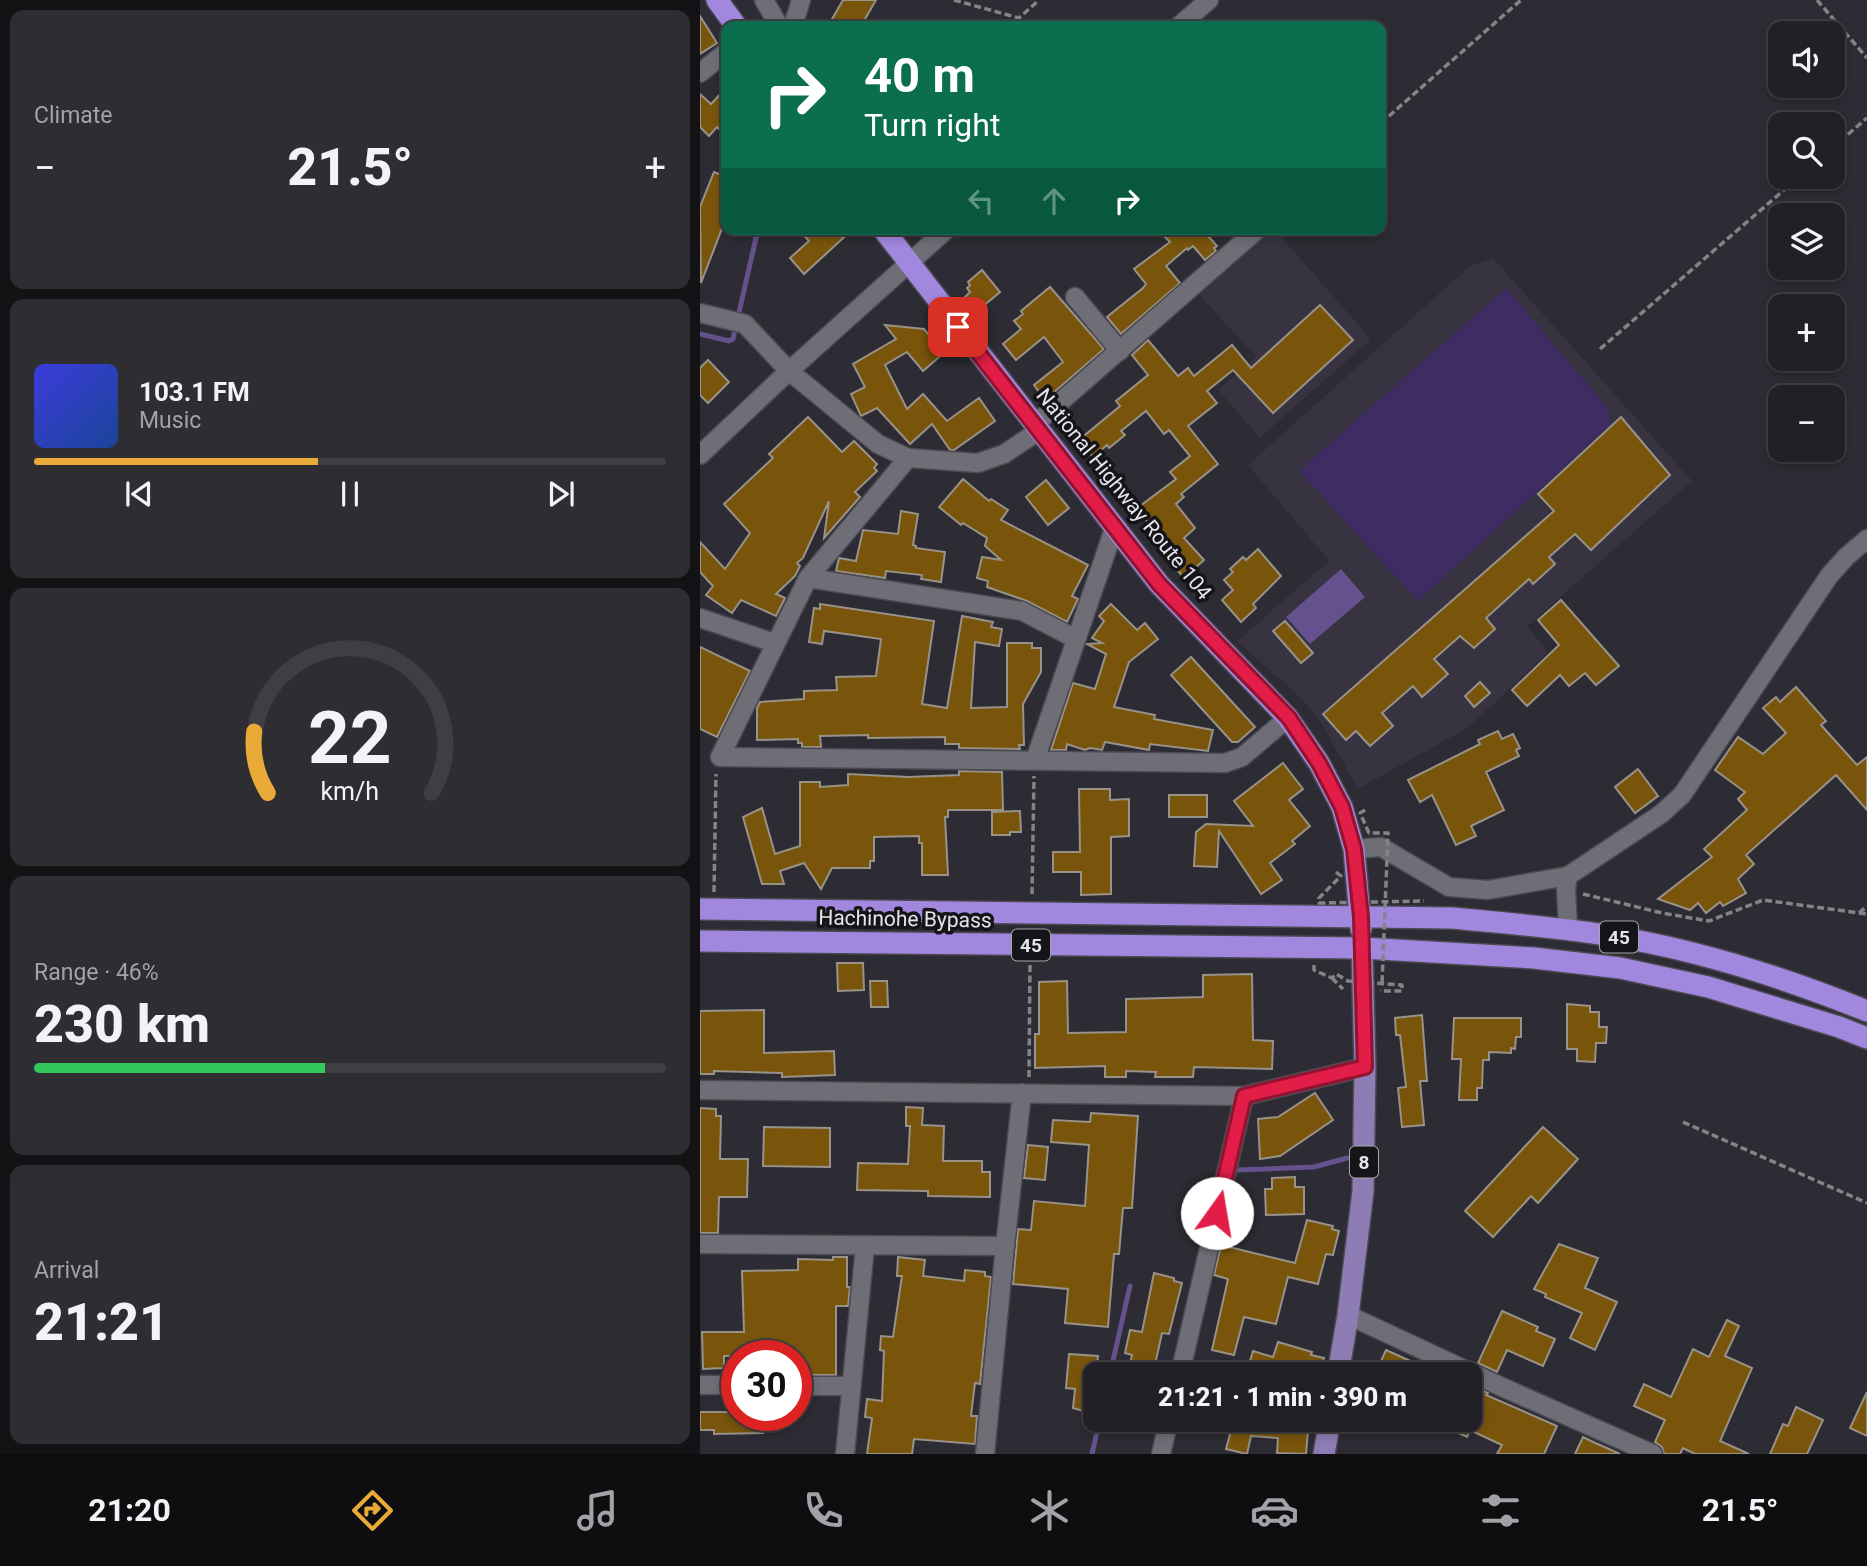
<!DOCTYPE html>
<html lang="en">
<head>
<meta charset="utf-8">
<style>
  :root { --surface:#222026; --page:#2e2d32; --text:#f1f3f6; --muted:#a2a3a7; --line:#3f3e43; --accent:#eaaa38 }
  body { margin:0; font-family:Roboto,sans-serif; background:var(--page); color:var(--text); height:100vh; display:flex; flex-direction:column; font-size:26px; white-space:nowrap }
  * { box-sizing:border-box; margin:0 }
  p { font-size:23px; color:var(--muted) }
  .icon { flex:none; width:38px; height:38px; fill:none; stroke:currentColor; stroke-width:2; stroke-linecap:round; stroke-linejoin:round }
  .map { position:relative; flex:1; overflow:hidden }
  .details { display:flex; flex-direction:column; gap:10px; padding:10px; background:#131215; width:700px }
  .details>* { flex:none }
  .guide { position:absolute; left:21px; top:21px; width:665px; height:214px; border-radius:14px; box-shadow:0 4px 10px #0003,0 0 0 2px var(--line); background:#0b6e4f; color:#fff; overflow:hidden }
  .buttons { position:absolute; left:1068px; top:21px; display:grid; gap:14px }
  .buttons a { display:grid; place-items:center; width:77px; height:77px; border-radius:14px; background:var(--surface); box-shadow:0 4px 10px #0003,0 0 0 2px var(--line); font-size:35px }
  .speed { position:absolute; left:21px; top:1340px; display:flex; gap:14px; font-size:35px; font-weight:700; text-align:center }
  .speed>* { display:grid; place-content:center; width:91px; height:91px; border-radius:50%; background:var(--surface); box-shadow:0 4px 10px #0003,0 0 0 2px var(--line); line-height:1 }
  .speed .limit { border:10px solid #d22; background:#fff; color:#111 }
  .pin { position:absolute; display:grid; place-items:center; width:60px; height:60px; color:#fff; margin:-30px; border-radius:14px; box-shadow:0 4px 10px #0006 }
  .me { position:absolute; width:77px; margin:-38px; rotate:13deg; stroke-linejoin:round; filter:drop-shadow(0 0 5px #0008) }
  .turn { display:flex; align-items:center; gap:24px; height:147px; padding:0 28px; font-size:32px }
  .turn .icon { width:91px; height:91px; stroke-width:2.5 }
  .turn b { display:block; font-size:49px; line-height:60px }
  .lanes { display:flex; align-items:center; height:66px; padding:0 28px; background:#0003; justify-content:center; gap:35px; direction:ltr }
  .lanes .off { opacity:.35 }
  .big { font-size:52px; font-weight:800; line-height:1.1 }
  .details .tile { flex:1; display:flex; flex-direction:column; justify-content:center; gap:10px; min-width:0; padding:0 24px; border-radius:14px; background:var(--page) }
  .details .dial { align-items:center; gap:0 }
  .dial svg { height:182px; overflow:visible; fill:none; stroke:var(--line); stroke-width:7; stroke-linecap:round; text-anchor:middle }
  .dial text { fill:var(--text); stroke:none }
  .song { display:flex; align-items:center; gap:21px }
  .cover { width:84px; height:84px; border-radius:10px; background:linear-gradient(135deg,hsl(240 70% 55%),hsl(220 70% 35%)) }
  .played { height:7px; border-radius:4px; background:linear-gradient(90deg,var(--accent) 45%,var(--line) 45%) }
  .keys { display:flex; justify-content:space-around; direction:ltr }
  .heat { display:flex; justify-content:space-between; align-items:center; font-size:38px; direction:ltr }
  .charge { height:10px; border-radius:5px; background:linear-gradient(90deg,#34c759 46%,var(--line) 0) }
  .trip { position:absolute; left:383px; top:1362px; width:399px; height:70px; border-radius:14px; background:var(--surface); box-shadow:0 4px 10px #0003,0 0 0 2px var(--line); font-weight:800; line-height:70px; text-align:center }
  .dock { display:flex; height:112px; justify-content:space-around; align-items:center; background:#0e0d0f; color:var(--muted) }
  .dock .icon { width:49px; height:49px }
  .dock .selected { color:var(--accent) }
  .dock b { font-size:32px; color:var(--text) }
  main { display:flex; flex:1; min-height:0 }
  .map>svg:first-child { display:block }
</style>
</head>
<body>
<main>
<section class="details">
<div class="tile"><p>Climate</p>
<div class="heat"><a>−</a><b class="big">21.5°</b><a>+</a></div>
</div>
<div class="tile">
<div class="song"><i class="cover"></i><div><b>103.1 FM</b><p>Music</p></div></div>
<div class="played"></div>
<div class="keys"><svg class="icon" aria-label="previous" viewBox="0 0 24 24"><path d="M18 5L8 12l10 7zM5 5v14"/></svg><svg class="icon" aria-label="pause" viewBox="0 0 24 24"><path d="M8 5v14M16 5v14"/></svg><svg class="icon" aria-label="next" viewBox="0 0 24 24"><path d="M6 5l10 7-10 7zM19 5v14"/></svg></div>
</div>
<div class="tile dial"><svg viewBox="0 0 100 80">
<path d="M14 69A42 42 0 1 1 86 69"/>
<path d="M14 69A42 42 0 0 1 8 42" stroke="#eaaa38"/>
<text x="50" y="56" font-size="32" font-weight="700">22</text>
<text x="50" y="72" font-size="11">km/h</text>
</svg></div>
<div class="tile"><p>Range · 46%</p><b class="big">230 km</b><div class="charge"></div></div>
<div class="tile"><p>Arrival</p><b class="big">21:21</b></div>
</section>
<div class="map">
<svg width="1167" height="1454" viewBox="0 0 1167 1454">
  <rect width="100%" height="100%" fill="#2d2b33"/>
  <g fill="#373340">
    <path d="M567,229h7l97,110 -111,99 -42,-48 38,-33 -59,-65z"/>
    <path d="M793,258l199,223 -165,145 21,26 -79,75 -111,62 -35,-63 -21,-27 -65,-58 92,-80 -81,-96 223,-200z"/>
  </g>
  <path fill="#3e2c62" d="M806,288l103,121 1,16 -192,176 -119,-130z"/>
  <path fill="#64518d" d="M641,569l24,28 -55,47 -24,-27z"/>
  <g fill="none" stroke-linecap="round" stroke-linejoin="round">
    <g stroke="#64518d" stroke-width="5">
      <path d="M0,334l29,7 4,-2 25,-110"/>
      <path d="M537,1170l77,-3 33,-9"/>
      <path d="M410,1374l20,-88"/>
      <path d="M392,1454l8,-35"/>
    </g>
  </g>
  <g fill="#79540b" stroke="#989289" stroke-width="2">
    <path d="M143,0h33l-15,26h-33z"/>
    <path d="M0,16l17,27 -17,11z"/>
    <path d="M26,88v48l-9,-9 -8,9 -9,-9v-33l11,10z"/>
    <path d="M14,172l12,5v41l-25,65 -1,-76z"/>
    <path d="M98,229h55l-49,45 -14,-16 19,-17z"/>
    <path d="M472,229h30l15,17 -3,2 2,3 -11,9 -12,-14 -5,4 -1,-2 -21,18 14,17 -59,51 -14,-17 36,-29 3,-4 -12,-15 36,-27 -6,-6z"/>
    <path d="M282,270l18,22 -23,19 -12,-14 5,-5 -3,-4 3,-3 -2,-3z"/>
    <path d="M350,287l54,62 -59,51 -11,-15 29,-23 -19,-25 -28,23 -13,-16 18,-15 -7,-8 9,-7 -2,-3z"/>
    <path d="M620,305l33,35 -80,73 -40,-43 -26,21 10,12 -29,23 30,38 -37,30 3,3 -8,7 19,24 -11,10 20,22 -20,18 -33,-40 5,-5 -16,-21 3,-2 -3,-4 36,-27 -6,-7 20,-16 -21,-26 -5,4 -18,-23 -25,20 4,4 -16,13 -2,-3 -14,12 -14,-17 41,-34 -4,-5 32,-26 -16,-20 16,-15 30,36 10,-8 6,8 38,-31 19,23z"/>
    <path d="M185,325l39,4 20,24 -21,18 -16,-19 -22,13 22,44 16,-15 24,27 32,-23 16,23 -41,29h-4l-18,-26 -22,20 -33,-36 -16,8 -10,-22 14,-7 -12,-23 43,-25z"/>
    <path d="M8,360l21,22 -21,21 -8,-8v-27z"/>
    <path d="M108,417l34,35 12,-11 23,23 -3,4 3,3 -22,21 5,5 -36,41 5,-37 -26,57 -6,5 3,3 -5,10 -19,18 9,4 -9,18 -35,-16 -9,13 -26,-18 7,-9 -13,-14v-30l25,27 25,-36 -26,-29 49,-46 -4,-4z"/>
    <path d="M921,417l49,58 -79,75 -16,-16 -26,23 6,7 -22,20 -4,-5 -43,39 9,11 -21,19 -14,-12 -26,23 14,15 -26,23 -9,-11 -31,27 11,13 -23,20 -14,-15 -10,9 -23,-26 231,-203 -16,-17z"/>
    <path d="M263,479l26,22 2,-2 17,11 -7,10 87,45 -16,31 6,3 -11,23 -40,-21 -40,-14 1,-6 -11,-3 5,-21 19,3 -16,-14 2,-8 -24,-15 -2,2 -22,-18z"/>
    <path d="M346,480l23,28 -21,17 -22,-28z"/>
    <path d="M201,511l17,3 -5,31 3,1v2l29,4 -4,30 -20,-3 1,-4 -36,-4 -1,7 -49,-7 3,-13 17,3 7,-31 35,4z"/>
    <path d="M558,549l23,27 -28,28 3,4 -15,14 -19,-22 11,-10 -9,-10 9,-8 -3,-3 13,-12 3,3z"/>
    <path d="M861,600l58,66 -23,19 -11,-12 -16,13 -9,-11 -33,31 -15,-16 47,-45 -21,-25z"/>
    <path d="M120,604l114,17 -12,83 25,4 15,-92 31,6 -2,5 11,2 -3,17 -24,-4 -4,66 36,-1v-64h25v5h9v24l-18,32 1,41h-5l1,4 -61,-1v-4h-14v-7l-77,1v-3l-48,1 1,11h-19v-4h-4v-4l-41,1v-32l3,-6 44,-3v-8l33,-1 -1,-13 40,-1 5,-37 -57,-8 -2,13 -13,-2 5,-34 6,1z"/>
    <path d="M411,604l26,26 8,-7 13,16 -29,23 -15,45 41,8 -1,4 59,11 -5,21 -58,-7 -1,6 -44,-8 -3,8 -12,-2 -5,2 -18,-6 -1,6h-15l22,-67 22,6 11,-35 -19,-10 15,-1 -10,-5 12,-17 -5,-5z"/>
    <path d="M585,621l28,32 -12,10 -28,-32z"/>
    <path d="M0,647l50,24 -33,66 -17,-8z"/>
    <path d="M491,657l64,70 -17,15h-6l-61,-67z"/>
    <path d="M780,682l10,11 -16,14 -9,-11z"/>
    <path d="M1096,687l30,34 -5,4 36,40 10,-8v53l-31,-35 -90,80 8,9 -16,15 8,14 -23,13 -3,-4 -14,11 -8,-10 -8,7 -32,-11 54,-42 -8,-8 43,-39 -9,-11 7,-7 -30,-22 23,-33 25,17 23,-21 -23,-25 13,-11 4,5z"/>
    <path d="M798,731l4,8 11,-5 7,14 -4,2 3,6 -33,16 18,38 -33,16 5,10 -20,9 -24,-50 -12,7 -12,-22 72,-36 -2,-4z"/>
    <path d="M583,763l20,26 -14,11 21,26 -18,15 3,3 -25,19 12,17 -21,14 -42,-63 -2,36 -23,-1 2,-34 10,-8 47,2 -19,-25z"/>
    <path d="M938,769l20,27 -23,17 -20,-26z"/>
    <path d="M259,771l43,1 1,38h-55v7h-3l3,58h-26v-32h-3v-7l-45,1v24h-4v7h-38l-11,21 -17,-26 -24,8 4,13h-22l-19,-67 19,-9 13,46 25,-8v-64h20v5l28,-2v-11l61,3 50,-2z"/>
    <path d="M379,789h31v11l19,-1v37l-18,1v57l-30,1v-23h-28v-20h27z"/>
    <rect x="469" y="795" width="38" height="22"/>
    <path d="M320,811l1,21h-11v3h-18v-23z"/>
    <path d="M137,963h26l1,27 -26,1z"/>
    <path d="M552,974l1,66 20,1 -1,28 -78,-2 -1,10h-38l1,-5 -30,-1v6h-21v-11l-70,2v-34h4v-52l28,-1 1,52 58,-1v-33l77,-2v-22z"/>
    <path d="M170,981h17l1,26h-17z"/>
    <path d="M867,1004l23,2v6h9v15h8l-1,16h-10l-1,19 -18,-1v-12h-10z"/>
    <path d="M64,1010v43l70,-2 1,24 -53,2v-4l-68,-2v3h-14v-63z"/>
    <path d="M722,1015l5,66h-7l4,44 -22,2 -4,-39 8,-1 -6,-52h-4l-1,-17z"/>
    <path d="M754,1018h67v19h-5l-1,12 -4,-1v5l-22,-1v8h-6l-1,28h-5v12h-18l2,-41h-9z"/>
    <path d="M615,1093l18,27 -53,36 -20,3 -2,-40 20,-2z"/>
    <path d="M206,1107l17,1 -1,17 22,1 -1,35h39v11h8v25l-62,-1v-5l-71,-1 1,-27 50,1 2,-38h-4z"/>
    <path d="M0,1108l16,1v7h5l-1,43h28l-1,38h-28l-1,36h-18z"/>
    <path d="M391,1113l47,3 -6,92h-9l-4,46h-5l-6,73 -43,-4 3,-34 -55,-5 5,-55 13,1 3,-29 51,5 4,-61 -38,-3 2,-22 37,2z"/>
    <path d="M64,1127l66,1v39l-67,-1z"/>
    <path d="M843,1127l35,32 -40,44 -7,-7 -38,41 -28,-26z"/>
    <path d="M328,1145l20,2 -3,33 -21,-2z"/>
    <path d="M595,1177v10h9v27l-38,1 -1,-26h7v-11z"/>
    <path d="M607,1220l26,6 -1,3 7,2 -6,24 -7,-1 -8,30 -30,-7 -12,47 -32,-7 -10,38 -22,-5 16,-71 -14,-4 7,-30 74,18z"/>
    <path d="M859,1244l39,14 -13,30 32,14 -22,48 -25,-12 12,-25 -37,-16 1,-3 -12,-5z"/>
    <path d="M133,1257h14v30h3l-2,19h-12v69h-31v-4h-9v-15h-72v12l-21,1 -1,-37h42l-2,-61 56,-1v-11l35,1z"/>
    <path d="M198,1257l27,3 -2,16 41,5 1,-11 20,2v4l6,1 -11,107 -5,-1 -4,33h6l-2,28 -61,-5 -2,15h-45l5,-36 -7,-1 2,-18 15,2 2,-50 -4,-1 1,-14 12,1 9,-61h-5z"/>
    <path d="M454,1273l20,5v3l8,2 -13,51 -7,-1 -9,41h-25l4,-19 -7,-2 5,-23 12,2z"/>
    <path d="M802,1311l36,16 -2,4 19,8 -12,27 -36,-16 -10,22 -19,-9z"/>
    <path d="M1027,1320l12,6 -14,30 27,12 -32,73 29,13h-54l-12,-6 -3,6h-16l-2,-7 -7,-5 10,-22 -31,-14 10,-22 27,13 22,-48 16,8z"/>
    <path d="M578,1342l34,10 -1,3 13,3 -5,16h-73l7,-23 20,6z"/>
    <path d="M686,1350l53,24h-64z"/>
    <path d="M369,1354l29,2 -5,58 -20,-6 2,-19 -9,-1z"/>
    <path d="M770,1385l18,8 -2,2 71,31 -13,28h-47l5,-9 -32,-15 -3,7 -39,-18h42z"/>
    <path d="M1167,1392v44l-17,-8z"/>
    <path d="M1096,1407l27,13 -16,34h-37l13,-30 5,2z"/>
    <path d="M0,1412h37v4h25l1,17 -49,1v-4h-14z"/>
    <path d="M542,1419h67l-3,35 -29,-1 1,-15 -27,-2 -4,18 -21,-5 7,-26 8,2z"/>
    <path d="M883,1437l8,4 29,13h-45z"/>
  </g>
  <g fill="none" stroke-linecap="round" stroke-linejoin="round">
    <defs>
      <g id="minor">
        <path d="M64,0l15,26"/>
        <path d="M93,26l8,-26"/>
        <path d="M479,26l30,-26"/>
        <path d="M0,73l26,-21"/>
        <path d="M375,297l45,54"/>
        <path d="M0,313l45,11 44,47 89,73 30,14 70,5 26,-9 36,-24"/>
        <path d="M335,424l223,-195"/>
        <path d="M0,455l89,-84 158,-142"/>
        <path d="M208,458l-100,120 -88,179 505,6 17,-6 46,-39"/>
        <path d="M108,578l214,33 54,28"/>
        <path d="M0,618l74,25"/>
        <path d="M335,760l80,-234"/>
        <path d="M654,849l27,-2 68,40 39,3 80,-14"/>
        <path d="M868,929l-2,-40 2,-13 93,-62 21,-19 147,-219 17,-19 21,-18"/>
        <path d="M0,1090l544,6 121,-29"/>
        <path d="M0,1244l305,2"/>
        <path d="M648,1315l154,72 151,67"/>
        <path d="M480,1374l64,-278"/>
        <path d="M0,1385h37"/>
        <path d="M96,1386h55"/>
        <path d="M145,1454l20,-208"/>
        <path d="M285,1454l20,-208 17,-153"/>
        <path d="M461,1454l8,-35"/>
      </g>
      <g id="major">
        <path d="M638,1374l10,-59 15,-124 2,-124 -3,-119"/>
        <path d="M624,1454l6,-35"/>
      </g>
      <g id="highway">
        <path d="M17,0l19,26"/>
        <path d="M183,229l276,355 129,134 31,45 23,44 12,42 7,80"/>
        <path d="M0,909l752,9c51,5 103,9 154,17 89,14 177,42 261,76"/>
        <path d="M0,941l662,7 172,10 86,10 88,19 131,40 28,11"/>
      </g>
    </defs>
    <use href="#minor" stroke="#4b4951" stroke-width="21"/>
    <use href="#major" stroke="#4b4951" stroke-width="24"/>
    <use href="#highway" stroke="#4b4951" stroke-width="24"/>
    <g stroke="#85838a" stroke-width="3.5" stroke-dasharray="7 3.5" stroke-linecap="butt">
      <path d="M254,0l65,18 20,-18"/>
      <path d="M1117,0l50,58"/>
      <path d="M681,123l140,-123"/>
      <path d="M1132,148l35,-30"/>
      <path d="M900,349l199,-172"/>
      <path d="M14,892l2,-118"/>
      <path d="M332,894l2,-118"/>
      <path d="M883,894l79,19 47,8 54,-21 104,14"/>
      <path d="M1159,913l8,-7"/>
      <path d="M632,978l11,11"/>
      <path d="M329,1077l1,-115"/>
      <path d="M983,1122l184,81"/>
    </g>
    <use href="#minor" stroke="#6f6d76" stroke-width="18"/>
    <use href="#major" stroke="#8e7db5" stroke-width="21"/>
    <use href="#highway" stroke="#a287df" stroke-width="21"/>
    <g stroke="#85838a" stroke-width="3.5" stroke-dasharray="7 3.5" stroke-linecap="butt">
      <path d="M665,810l-5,3 9,20h19l-6,151"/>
      <path d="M636,872l5,4 -22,22v5l105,-2"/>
      <path d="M614,965v5l18,8 4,-4 12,7 54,4v6h-22"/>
    </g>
  </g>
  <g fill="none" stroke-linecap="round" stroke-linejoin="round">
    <defs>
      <path id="route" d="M258,327l201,257 130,134 30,45 23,44 12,42 7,68 4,150 -121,29 -27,117"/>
    </defs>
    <use href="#route" stroke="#92132f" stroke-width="18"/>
    <use href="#route" stroke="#e11d48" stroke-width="12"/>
  </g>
  <g text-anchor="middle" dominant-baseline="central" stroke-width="7" stroke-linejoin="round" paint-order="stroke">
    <g fill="#151418" stroke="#a7a6ab" stroke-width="2">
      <rect x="900" y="921.5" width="38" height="31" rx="5"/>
      <rect x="312" y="929.5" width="38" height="31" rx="5"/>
      <rect x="650" y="1146.5" width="28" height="31" rx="5"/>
    </g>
    <g font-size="19" font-weight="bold" fill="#e6e4ea">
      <text x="919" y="937">45</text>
      <text x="331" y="945">45</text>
      <text x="664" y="1162">8</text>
    </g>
    <g font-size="21" fill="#e6e4ea" stroke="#151418">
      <text transform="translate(424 494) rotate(51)">National Highway Route 104</text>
      <text transform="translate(205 919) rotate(1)">Hachinohe Bypass</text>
    </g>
  </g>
</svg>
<div class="buttons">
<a><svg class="icon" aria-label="sound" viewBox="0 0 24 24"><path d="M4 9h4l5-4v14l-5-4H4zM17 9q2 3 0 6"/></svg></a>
<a><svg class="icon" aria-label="search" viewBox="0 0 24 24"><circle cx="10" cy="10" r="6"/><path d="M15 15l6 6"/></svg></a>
<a><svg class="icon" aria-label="layers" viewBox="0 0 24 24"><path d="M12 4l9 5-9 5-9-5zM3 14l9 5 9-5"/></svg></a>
<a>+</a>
<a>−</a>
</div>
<div class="speed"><div class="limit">30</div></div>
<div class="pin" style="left:258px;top:327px;background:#d93025"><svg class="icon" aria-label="arrive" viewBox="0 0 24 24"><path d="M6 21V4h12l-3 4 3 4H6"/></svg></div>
<svg class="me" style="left:517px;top:1213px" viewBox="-20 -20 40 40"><circle r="19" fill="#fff"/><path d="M0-13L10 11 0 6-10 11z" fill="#e11d48"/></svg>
<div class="trip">21:21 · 1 min · 390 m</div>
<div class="guide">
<div class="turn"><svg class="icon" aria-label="right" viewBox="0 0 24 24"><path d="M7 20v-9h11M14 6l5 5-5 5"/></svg><div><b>40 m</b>Turn right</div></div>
<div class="lanes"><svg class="icon off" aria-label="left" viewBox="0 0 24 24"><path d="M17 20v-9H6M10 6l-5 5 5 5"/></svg><svg class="icon off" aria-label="ahead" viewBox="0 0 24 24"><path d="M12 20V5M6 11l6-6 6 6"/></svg><svg class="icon" aria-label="right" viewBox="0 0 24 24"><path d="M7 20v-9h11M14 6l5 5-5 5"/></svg></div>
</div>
</div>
</main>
<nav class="dock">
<b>21:20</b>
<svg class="icon selected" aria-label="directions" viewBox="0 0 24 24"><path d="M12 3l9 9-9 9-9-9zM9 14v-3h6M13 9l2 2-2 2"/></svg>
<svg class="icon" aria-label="music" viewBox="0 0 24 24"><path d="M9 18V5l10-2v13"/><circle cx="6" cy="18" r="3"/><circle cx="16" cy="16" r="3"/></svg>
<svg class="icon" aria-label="phone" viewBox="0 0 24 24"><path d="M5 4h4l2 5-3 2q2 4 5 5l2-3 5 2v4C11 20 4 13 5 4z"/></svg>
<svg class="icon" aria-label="climate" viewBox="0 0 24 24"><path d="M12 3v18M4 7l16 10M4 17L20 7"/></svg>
<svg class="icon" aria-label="car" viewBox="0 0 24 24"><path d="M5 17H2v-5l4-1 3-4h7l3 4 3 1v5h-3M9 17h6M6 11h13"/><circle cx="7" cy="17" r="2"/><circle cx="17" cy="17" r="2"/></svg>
<svg class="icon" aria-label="filters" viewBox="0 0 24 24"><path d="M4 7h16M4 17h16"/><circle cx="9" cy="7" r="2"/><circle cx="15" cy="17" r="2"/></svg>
<b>21.5°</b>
</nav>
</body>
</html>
